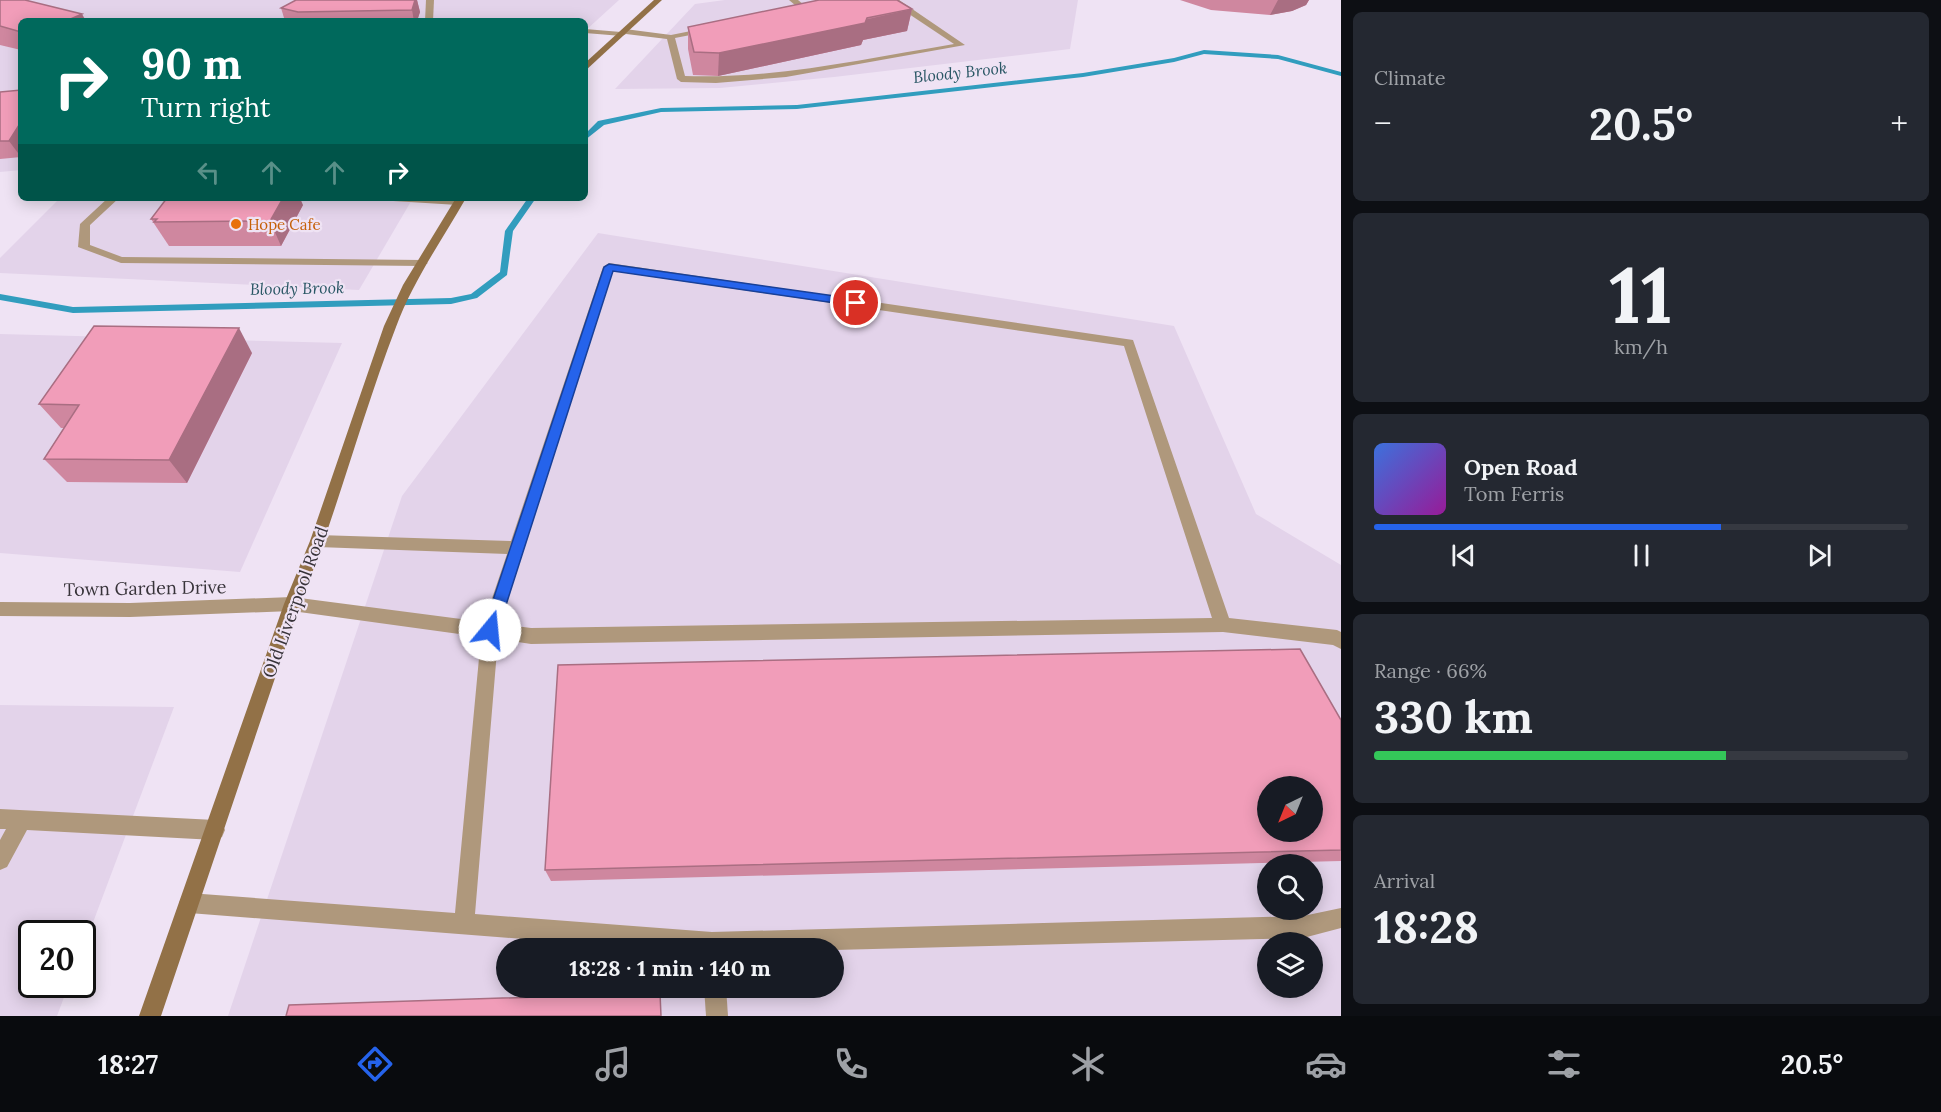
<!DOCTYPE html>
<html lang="en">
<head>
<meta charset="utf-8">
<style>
  :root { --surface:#171b24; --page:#242831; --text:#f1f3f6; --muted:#9ea1a6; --line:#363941; --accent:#2563eb }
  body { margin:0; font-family:Lora,serif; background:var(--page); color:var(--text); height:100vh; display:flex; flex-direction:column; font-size:22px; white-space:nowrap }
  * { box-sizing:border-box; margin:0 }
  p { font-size:20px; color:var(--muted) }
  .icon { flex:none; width:33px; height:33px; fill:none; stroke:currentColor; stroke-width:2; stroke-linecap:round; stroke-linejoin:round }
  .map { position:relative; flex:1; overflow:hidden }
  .panel { display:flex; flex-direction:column; gap:12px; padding:12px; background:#0d0f14; width:600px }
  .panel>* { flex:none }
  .guide { position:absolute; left:18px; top:18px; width:570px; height:183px; border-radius:9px; box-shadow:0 3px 15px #0003; background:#00695c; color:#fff; overflow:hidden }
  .needle { width:39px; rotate:223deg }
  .fabs { position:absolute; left:1257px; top:776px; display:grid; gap:12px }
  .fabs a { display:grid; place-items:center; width:66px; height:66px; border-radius:50%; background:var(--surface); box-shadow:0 3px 15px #0003; font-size:30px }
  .speed { position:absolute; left:18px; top:920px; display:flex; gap:12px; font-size:30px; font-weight:700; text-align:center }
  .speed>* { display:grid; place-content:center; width:78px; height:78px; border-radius:50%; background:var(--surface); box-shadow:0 3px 15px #0003; line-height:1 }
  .speed .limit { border:3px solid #111; border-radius:9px; background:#fff; color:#111 }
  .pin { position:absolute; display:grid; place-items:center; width:51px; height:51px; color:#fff; margin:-26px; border:3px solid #fff; border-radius:50%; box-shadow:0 2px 6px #0007 }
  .me { position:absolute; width:66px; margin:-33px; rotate:17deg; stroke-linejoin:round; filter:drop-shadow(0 0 4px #0008) }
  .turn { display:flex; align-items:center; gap:21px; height:126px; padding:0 24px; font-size:27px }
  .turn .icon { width:78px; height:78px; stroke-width:2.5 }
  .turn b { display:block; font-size:42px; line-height:51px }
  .lanes { display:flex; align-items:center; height:57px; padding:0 24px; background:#0003; justify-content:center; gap:30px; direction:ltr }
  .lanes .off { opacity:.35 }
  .big { font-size:45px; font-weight:700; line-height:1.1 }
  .panel .card { flex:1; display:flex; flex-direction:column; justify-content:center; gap:9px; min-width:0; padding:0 21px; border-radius:9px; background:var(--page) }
  .panel .dial { align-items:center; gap:0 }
  .dial b { font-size:78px; line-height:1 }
  .song { display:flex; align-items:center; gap:18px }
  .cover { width:72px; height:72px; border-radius:9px; background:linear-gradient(135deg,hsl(220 70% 55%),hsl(300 70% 35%)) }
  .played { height:6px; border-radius:3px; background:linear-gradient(90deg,var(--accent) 65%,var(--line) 65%) }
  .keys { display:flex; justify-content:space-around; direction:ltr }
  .heat { display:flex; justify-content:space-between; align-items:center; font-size:33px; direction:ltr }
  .charge { height:9px; border-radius:4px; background:linear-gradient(90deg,#34c759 66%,var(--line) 0) }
  .trip { position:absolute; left:496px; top:938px; width:348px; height:60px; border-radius:30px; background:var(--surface); box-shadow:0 3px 15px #0003; font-weight:700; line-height:60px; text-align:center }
  .menu { display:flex; height:96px; justify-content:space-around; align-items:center; background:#090b0e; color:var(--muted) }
  .menu .icon { width:42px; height:42px }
  .menu .current { color:var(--accent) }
  .menu b { font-size:27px; color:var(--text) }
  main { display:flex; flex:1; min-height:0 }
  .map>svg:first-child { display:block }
</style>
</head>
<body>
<main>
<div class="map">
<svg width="1341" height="1016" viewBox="0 0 1341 1016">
  <rect width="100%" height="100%" fill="#efe3f4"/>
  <g fill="#e3d3ea" fill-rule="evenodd">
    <path d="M24,0h595l-34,31v-10h-564v149l-21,2v-156z"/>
    <path d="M725,0h353l-8,49 -236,28 -114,11 -105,1 80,-85z"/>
    <path d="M60,198h353l-54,92 -359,-17v-15z"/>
    <path d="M598,233l576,93 82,188 85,51v451h-1113l174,-520zM1268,786h44v45h-44zM1268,864h44v45h-44zM1268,942h44v45h-44zM507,948h327v39h-327z"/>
    <path d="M0,334l342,9 -102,229 -240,-19z"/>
    <path d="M0,705l174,2 -91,242 -1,-16h-50v51h37l-12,32h-57z"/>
  </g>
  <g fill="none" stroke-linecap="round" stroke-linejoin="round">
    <g fill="#319dbe" fill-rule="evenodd">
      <path d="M1204,50l74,5 63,17v4l-63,-17 -74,-5 -30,8 -91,15 -286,32 -136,3 -57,13 -19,15v-6l13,-13 63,-13 136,-3 286,-32 91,-15z"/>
      <path d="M528,198h8l-23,33 -6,44 -30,23 -26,6 -378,9 -73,-13v-6l73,13 378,-9 20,-4 29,-22 5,-41z"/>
    </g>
    <g fill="#af987c" fill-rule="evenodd">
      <path d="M426,0h8l-1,21h-8z"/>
      <path d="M789,0h9l11,9 -7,2z"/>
      <path d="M866,0h33l66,45 -179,32 -70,6 -35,-1 -4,-3 -10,-40 -41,-5 -4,2 -37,-3v-4l36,3 4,-3 46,6 40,-8v4l-36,7 10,38c91,3 179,-17 269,-32l-60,-40z"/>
      <path d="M108,198h11l-29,27v20l32,12 300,3 6,3 -6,3 -301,-3 -43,-16 2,-23z"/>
      <path d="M388,198c16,0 64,-5 75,4l-5,3 -65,-4z"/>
      <path d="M609,263l524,77 96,278 108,12 4,2v17l-8,-4 -110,-13 -692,12 -33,-5 -23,275 237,18 591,-16 38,-8v20l-38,10 -469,12v-2h-196l-449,-35 -7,-3 -3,-7 3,-7 7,-3 266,20 26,-276 -189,-26 -6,-2 -2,-5 2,-5 6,-2 192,25 23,-68 -189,-7 -5,-1 -3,-5 3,-5 5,-1 193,6 92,-274zM613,271l511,75 88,272 -681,10 -31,-4z"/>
      <path d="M0,809l215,11 7,3 3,7 -3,7 -7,3 -188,-10 -20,37 -7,3v-30l6,-11h-6z"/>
      <path d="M704,987h22l2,29h-22z"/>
    </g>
    <path fill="#af987c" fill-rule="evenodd" d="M292,597l6,2 2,5 -2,5 -6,2 -162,6 -130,-1v-14l130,1z"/>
    <g fill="#927147" fill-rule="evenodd">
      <path d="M654,0h8l-77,71v-8z"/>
      <path d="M456,198h10c-24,42 -53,83 -70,129 -35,91 -59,186 -96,277l-139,412h-22l145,-412 26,-63 74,-215 19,-41z"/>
    </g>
  </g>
  <g fill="#cf879f">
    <path d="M0,0l21,21v29l-21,-5z"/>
    <path d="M296,0h121l3,12 -3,9h-132l-4,-13z"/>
    <path d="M1180,0h129l-3,5 -14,6 -22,4 -59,-5z"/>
    <path d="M912,9l-5,22 -44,9 -2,5 -143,31 -25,-1 -5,-26v-22z"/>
    <path d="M0,92l21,65 -21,2z"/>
    <path d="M303,205l-22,41h-112l-18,-27z"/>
    <path d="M252,353l-65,130 -120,-1 -23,-23 20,-31h-3l-22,-24z"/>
    <path d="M1341,720v141l-790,20 -6,-11z"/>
  </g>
  <g fill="#a96e82">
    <path d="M415,0h2l3,12 -3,9h-3l-2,-11z"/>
    <path d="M1278,0h31l-3,5 -14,6 -22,4z"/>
    <path d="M912,9l-5,22 -44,9 -2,5 -143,31 1,-23z"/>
    <path d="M82,14l4,7h-20z"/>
    <path d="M21,122v35l-12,-16z"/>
    <path d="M283,198h17l3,7 -22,41 -11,-25z"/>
    <path d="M239,328l13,25 -65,130 -18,-23z"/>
  </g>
  <g fill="#f19db9" stroke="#a96e82" stroke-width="1.5" fill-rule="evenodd">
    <path d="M0,0h25l57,14 -16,7h-45v11l-21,-6z"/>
    <path d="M296,0h119l-3,10 -114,2 -17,-4z"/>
    <path d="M819,0h78l15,9 -45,9 -2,5 -146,30 -25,-1 -6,-25z"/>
    <path d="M21,90v32l-12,19h-9v-49z"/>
    <path d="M167,198h116l-13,23 -116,1 3,-3h-6z"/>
    <path d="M94,326l145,2 -70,132 -125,-1 35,-54 -40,-1z"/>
    <path d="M1300,649l41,71v130l-796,20 13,-205zM1268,786h44v45h-44z"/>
    <path d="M660,993l1,23h-375l3,-11z"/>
  </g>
  <path fill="#2563eb" stroke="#184099" stroke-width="1.5" d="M609,264l247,35 5,4 -5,3 -243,-35 -115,359 -2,5 -6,2 -5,-2 -2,-5 121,-363z"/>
  <circle fill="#e8710a" stroke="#efe3f4" stroke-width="2" cx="236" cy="224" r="6"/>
  <g text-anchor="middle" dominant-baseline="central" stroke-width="4.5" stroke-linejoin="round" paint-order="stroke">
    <g font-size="15" fill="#c56008" stroke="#efe3f4" text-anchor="start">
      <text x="248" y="224">Hope Cafe</text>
    </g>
    <g font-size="16" font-style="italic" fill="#2a5765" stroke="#efe3f4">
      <text transform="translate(960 72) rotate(-6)">Bloody Brook</text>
      <text transform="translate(297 288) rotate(-1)">Bloody Brook</text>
    </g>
    <g font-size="18" fill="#373339" stroke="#efe3f4">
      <text transform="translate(145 588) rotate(-1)">Town Garden Drive</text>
      <text transform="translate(295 602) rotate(-70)">Old Liverpool Road</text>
    </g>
  </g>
</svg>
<div class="fabs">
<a><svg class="needle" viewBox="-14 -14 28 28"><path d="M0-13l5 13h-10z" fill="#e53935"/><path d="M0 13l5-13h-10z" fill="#9ea1a6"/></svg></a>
<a><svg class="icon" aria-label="search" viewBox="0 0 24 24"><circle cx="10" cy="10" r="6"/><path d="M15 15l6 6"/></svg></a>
<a><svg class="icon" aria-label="layers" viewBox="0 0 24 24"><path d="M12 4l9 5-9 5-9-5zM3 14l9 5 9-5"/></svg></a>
</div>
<div class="speed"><div class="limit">20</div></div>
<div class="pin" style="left:856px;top:303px;background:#d93025"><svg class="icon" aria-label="arrive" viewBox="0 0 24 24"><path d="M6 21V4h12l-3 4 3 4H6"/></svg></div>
<svg class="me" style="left:490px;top:630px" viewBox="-20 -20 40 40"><circle r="19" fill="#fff"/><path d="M0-13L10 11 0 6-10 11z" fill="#2563eb"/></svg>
<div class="trip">18:28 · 1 min · 140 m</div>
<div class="guide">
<div class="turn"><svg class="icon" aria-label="right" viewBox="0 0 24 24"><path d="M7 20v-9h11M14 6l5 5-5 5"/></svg><div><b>90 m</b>Turn right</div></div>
<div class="lanes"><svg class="icon off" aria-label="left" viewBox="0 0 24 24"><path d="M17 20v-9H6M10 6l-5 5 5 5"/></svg><svg class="icon off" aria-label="ahead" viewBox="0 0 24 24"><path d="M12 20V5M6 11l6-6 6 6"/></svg><svg class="icon off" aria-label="ahead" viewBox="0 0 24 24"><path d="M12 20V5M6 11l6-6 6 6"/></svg><svg class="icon" aria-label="right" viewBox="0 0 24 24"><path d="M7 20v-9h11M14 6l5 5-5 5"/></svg></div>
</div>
</div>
<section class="panel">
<div class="card"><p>Climate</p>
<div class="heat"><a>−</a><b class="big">20.5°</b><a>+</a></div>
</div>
<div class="card dial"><b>11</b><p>km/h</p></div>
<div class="card">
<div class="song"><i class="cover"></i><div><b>Open Road</b><p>Tom Ferris</p></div></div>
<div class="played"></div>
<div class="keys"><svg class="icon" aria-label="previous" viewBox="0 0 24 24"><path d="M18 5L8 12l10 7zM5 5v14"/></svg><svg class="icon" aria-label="pause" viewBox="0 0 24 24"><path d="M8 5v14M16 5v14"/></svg><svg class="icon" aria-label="next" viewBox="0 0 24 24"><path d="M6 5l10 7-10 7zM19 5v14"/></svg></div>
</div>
<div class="card"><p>Range · 66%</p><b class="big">330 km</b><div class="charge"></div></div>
<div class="card"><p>Arrival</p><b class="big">18:28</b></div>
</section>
</main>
<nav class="menu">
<b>18:27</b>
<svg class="icon current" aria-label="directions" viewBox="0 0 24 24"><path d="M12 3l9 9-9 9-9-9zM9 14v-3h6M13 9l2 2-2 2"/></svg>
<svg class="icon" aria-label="music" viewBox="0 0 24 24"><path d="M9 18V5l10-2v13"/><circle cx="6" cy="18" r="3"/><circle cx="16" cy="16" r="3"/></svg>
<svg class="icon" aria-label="phone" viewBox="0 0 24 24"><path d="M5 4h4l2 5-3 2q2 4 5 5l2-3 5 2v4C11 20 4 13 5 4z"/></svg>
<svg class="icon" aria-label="climate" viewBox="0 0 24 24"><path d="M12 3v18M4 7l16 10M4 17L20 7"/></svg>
<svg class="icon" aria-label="car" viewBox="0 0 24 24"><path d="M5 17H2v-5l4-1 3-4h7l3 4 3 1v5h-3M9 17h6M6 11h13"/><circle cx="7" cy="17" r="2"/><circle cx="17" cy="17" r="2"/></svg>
<svg class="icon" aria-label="filters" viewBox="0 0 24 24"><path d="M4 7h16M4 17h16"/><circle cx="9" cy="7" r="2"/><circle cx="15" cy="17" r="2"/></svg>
<b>20.5°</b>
</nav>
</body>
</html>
